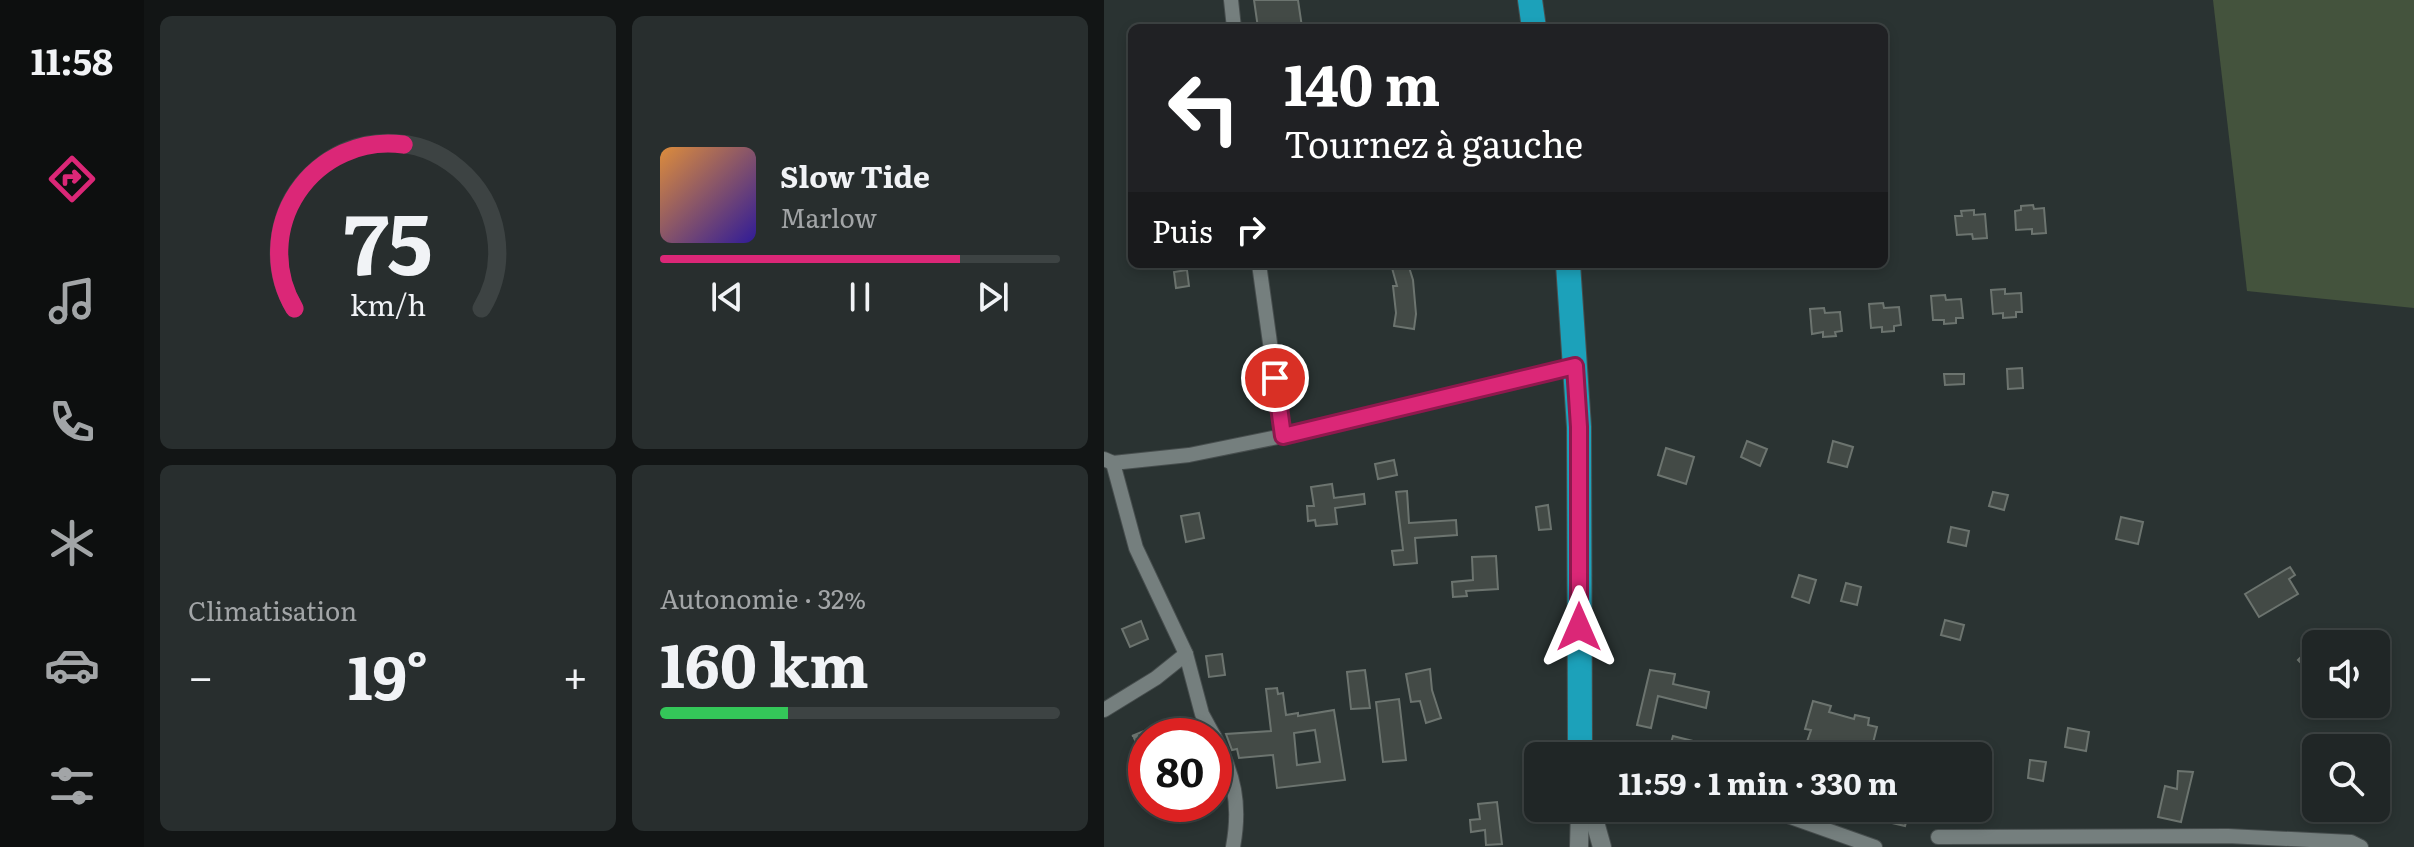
<!DOCTYPE html>
<html lang="fr">
<head>
<meta charset="utf-8">
<style>
  :root { --surface:#202626; --page:#282e2e; --text:#f1f3f6; --muted:#a2a5a7; --line:#3d4343; --accent:#db2777 }
  body { margin:0; font-family:Literata,serif; background:var(--page); color:var(--text); height:100vh; display:flex; flex-direction:column; font-size:30px; white-space:nowrap }
  * { box-sizing:border-box; margin:0 }
  p { font-size:26px; color:var(--muted) }
  .icon { flex:none; width:44px; height:44px; fill:none; stroke:currentColor; stroke-width:2; stroke-linecap:round; stroke-linejoin:round }
  .map { position:relative; flex:1; overflow:hidden }
  .drawer { display:flex; flex-direction:column; gap:16px; padding:16px; background:#121515; width:960px }
  .drawer>* { flex:none }
  .guide { position:absolute; left:24px; top:24px; width:760px; height:244px; border-radius:12px; box-shadow:0 4px 12px #0003,0 0 0 2px var(--line); background:#202124; color:#fff; overflow:hidden }
  .controls { position:absolute; left:1198px; top:630px; display:grid; gap:16px }
  .controls a { display:grid; place-items:center; width:88px; height:88px; border-radius:12px; background:var(--surface); box-shadow:0 4px 12px #0003,0 0 0 2px var(--line); font-size:40px }
  .speed { position:absolute; left:24px; top:718px; display:flex; gap:16px; font-size:40px; font-weight:700; text-align:center }
  .speed>* { display:grid; place-content:center; width:104px; height:104px; border-radius:50%; background:var(--surface); box-shadow:0 4px 12px #0003,0 0 0 2px var(--line); line-height:1 }
  .speed .limit { border:12px solid #d22; background:#fff; color:#111 }
  .pin { position:absolute; display:grid; place-items:center; width:68px; height:68px; color:#fff; margin:-34px; border:4px solid #fff; border-radius:50%; box-shadow:0 2px 8px #0007 }
  .me { position:absolute; width:88px; margin:-44px; rotate:0deg; stroke-linejoin:round; filter:drop-shadow(0 0 6px #0008) }
  .turn { display:flex; align-items:center; gap:28px; height:168px; padding:0 24px; font-size:36px }
  .turn .icon { width:104px; height:104px; stroke-width:2.5 }
  .turn b { display:block; font-size:56px; line-height:68px }
  .then { display:flex; align-items:center; height:76px; padding:0 24px; background:#0003; gap:16px; font-size:30px }
  .big { font-size:60px; font-weight:700; line-height:1.1 }
  .drawer .tile { flex:1; display:flex; flex-direction:column; justify-content:center; gap:12px; min-width:0; padding:0 28px; border-radius:12px; background:var(--page) }
  .drawer .dial { align-items:center; gap:0 }
  .dial svg { height:208px; overflow:visible; fill:none; stroke:var(--line); stroke-width:7; stroke-linecap:round; text-anchor:middle }
  .dial text { fill:var(--text); stroke:none }
  .song { display:flex; align-items:center; gap:24px }
  .cover { width:96px; height:96px; border-radius:12px; background:linear-gradient(135deg,hsl(30 70% 55%),hsl(250 70% 35%)) }
  .played { height:8px; border-radius:4px; background:linear-gradient(90deg,var(--accent) 75%,var(--line) 75%) }
  .keys { display:flex; justify-content:space-around; direction:ltr }
  .heat { display:flex; justify-content:space-between; align-items:center; font-size:44px; direction:ltr }
  .charge { height:12px; border-radius:6px; background:linear-gradient(90deg,#34c759 32%,var(--line) 0) }
  .drawer .tiles { flex:1; display:grid; gap:16px; grid-template-columns:repeat(2,1fr) }
  .trip { position:absolute; left:420px; top:742px; width:468px; height:80px; border-radius:12px; background:var(--surface); box-shadow:0 4px 12px #0003,0 0 0 2px var(--line); font-weight:700; line-height:80px; text-align:center }
  main { display:flex; flex:1; min-height:0 }
  .tab-bar { display:flex; flex-direction:column; width:144px; justify-content:space-around; align-items:center; background:#0d0f0f; color:var(--muted) }
  .tab-bar .icon { width:56px; height:56px }
  .tab-bar .selected { color:var(--accent) }
  .tab-bar b { font-size:36px; color:var(--text) }
  .map>svg:first-child { display:block }
</style>
</head>
<body>
<main>
<nav class="tab-bar">
<b>11:58</b>
<svg class="icon selected" aria-label="directions" viewBox="0 0 24 24"><path d="M12 3l9 9-9 9-9-9zM9 14v-3h6M13 9l2 2-2 2"/></svg>
<svg class="icon" aria-label="music" viewBox="0 0 24 24"><path d="M9 18V5l10-2v13"/><circle cx="6" cy="18" r="3"/><circle cx="16" cy="16" r="3"/></svg>
<svg class="icon" aria-label="phone" viewBox="0 0 24 24"><path d="M5 4h4l2 5-3 2q2 4 5 5l2-3 5 2v4C11 20 4 13 5 4z"/></svg>
<svg class="icon" aria-label="climate" viewBox="0 0 24 24"><path d="M12 3v18M4 7l16 10M4 17L20 7"/></svg>
<svg class="icon" aria-label="car" viewBox="0 0 24 24"><path d="M5 17H2v-5l4-1 3-4h7l3 4 3 1v5h-3M9 17h6M6 11h13"/><circle cx="7" cy="17" r="2"/><circle cx="17" cy="17" r="2"/></svg>
<svg class="icon" aria-label="filters" viewBox="0 0 24 24"><path d="M4 7h16M4 17h16"/><circle cx="9" cy="7" r="2"/><circle cx="15" cy="17" r="2"/></svg>
</nav>
<section class="drawer">
<div class="tiles">
<div class="tile dial"><svg viewBox="0 0 100 80">
<path d="M14 69A42 42 0 1 1 86 69"/>
<path d="M14 69A42 42 0 0 1 56 6" stroke="#db2777"/>
<text x="50" y="56" font-size="32" font-weight="700">75</text>
<text x="50" y="72" font-size="11">km/h</text>
</svg></div>
<div class="tile">
<div class="song"><i class="cover"></i><div><b>Slow Tide</b><p>Marlow</p></div></div>
<div class="played"></div>
<div class="keys"><svg class="icon" aria-label="previous" viewBox="0 0 24 24"><path d="M18 5L8 12l10 7zM5 5v14"/></svg><svg class="icon" aria-label="pause" viewBox="0 0 24 24"><path d="M8 5v14M16 5v14"/></svg><svg class="icon" aria-label="next" viewBox="0 0 24 24"><path d="M6 5l10 7-10 7zM19 5v14"/></svg></div>
</div>
<div class="tile"><p>Climatisation</p>
<div class="heat"><a>−</a><b class="big">19°</b><a>+</a></div>
</div>
<div class="tile"><p>Autonomie · 32%</p><b class="big">160 km</b><div class="charge"></div></div>
</div>
</section>
<div class="map">
<svg width="1310" height="847" viewBox="0 0 1310 847">
  <rect width="100%" height="100%" fill="#2a3332"/>
  <path fill="#44533d" d="M1109,0h201v308l-167,-17z"/>
  <g fill="#434a46" stroke="#6c746f" stroke-width="2" fill-rule="evenodd">
    <path d="M150,0h44l4,27 -44,1z"/>
    <path d="M929,205l1,4 10,-1 2,25 -14,1v-5l-16,1 -1,-19 6,-1v-4z"/>
    <path d="M870,210v5l11,-1 2,24 -14,1 -1,-5 -15,1 -2,-19h7l-1,-5z"/>
    <path d="M304,264l5,16 3,34 -2,15 -20,-3 2,-13 -3,-27h4l-5,-18z"/>
    <path d="M83,270l2,16 -13,2 -2,-16z"/>
    <path d="M901,289v5l16,-1 1,19h-6v5l-13,1v-5l-10,1 -2,-24z"/>
    <path d="M841,295l1,5 15,-1 2,19h-7v5l-12,1v-4h-11l-2,-24z"/>
    <path d="M779,303l1,5 15,-1 2,18 -7,1v5l-12,1v-5l-11,1 -2,-24z"/>
    <path d="M720,308l1,5 15,-1 2,19 -7,1 1,4 -13,1v-5l-11,2 -2,-25z"/>
    <path d="M918,368l1,20 -15,1 -1,-20z"/>
    <path d="M840,374h20v10l-19,1z"/>
    <path d="M643,441l20,8 -7,17 -19,-9z"/>
    <path d="M729,441l20,6 -6,20 -19,-5z"/>
    <path d="M562,448l28,9 -8,27 -28,-9z"/>
    <path d="M290,460l3,15 -19,4 -3,-15z"/>
    <path d="M228,484l2,14 30,-4 1,10 -30,4 2,16 -21,2 -1,-6 -7,1 -1,-15h7l-3,-19z"/>
    <path d="M303,491l2,32 47,-3 1,15 -42,3 2,25 -23,2 -2,-14 11,-1 -7,-58z"/>
    <path d="M889,492l15,3 -4,15 -15,-4z"/>
    <path d="M444,505l3,24 -12,1 -3,-23z"/>
    <path d="M95,513l5,25 -18,4 -5,-26z"/>
    <path d="M1017,517l22,5 -5,22 -22,-5z"/>
    <path d="M847,527l18,4 -3,15 -18,-4z"/>
    <path d="M392,556l2,33 -32,2 1,5 -14,1 -1,-15 21,-2 -1,-23z"/>
    <path d="M1186,567l5,8 -6,4 9,15 -39,23 -14,-23z"/>
    <path d="M695,575l17,5 -7,23 -17,-6z"/>
    <path d="M742,583l15,4 -4,18 -16,-4z"/>
    <path d="M841,620l19,5 -4,15 -19,-5z"/>
    <path d="M37,621l7,18 -18,8 -8,-18z"/>
    <path d="M1212,642v36l-18,-18z"/>
    <path d="M118,654l3,21 -16,2 -3,-21z"/>
    <path d="M326,669l2,21 9,28 -15,5 -6,-22 -9,1 -5,-28z"/>
    <path d="M261,670l5,38 -19,1 -4,-37z"/>
    <path d="M546,670l25,4 -2,10 36,8 -3,16 -48,-12 -7,32 -14,-3z"/>
    <path d="M173,688l1,6 5,-1 3,22 12,-2v3l36,-6 11,70 -68,8 -4,-33 -34,3 -2,-9 -5,1 -6,-16 45,-3 -5,-42zM211,730l5,32 -23,3 -3,-32z"/>
    <path d="M295,699l7,61 -23,2 -7,-60z"/>
    <path d="M709,701l18,5 -2,6 25,7 1,-4 14,3 -1,7 9,2 -6,24 -20,-5 -3,10h-46l9,-26 -6,-1z"/>
    <path d="M57,724l5,12h-20v9l-7,3 -5,-10 4,-2h-6z"/>
    <path d="M964,728l21,4 -3,19 -21,-4z"/>
    <path d="M569,736l20,5 -3,10 6,1v4h-35l3,-11 6,1z"/>
    <path d="M926,760l16,2 -3,19 -15,-3z"/>
    <path d="M1074,771l15,1 -12,50 -23,-5 7,-31 12,3z"/>
    <path d="M393,802l5,42 -16,1 -1,-15 -14,2 -1,-12 10,-1 -2,-15z"/>
    <path d="M772,808h34l-5,18 -13,-3 2,-7 -18,-5z"/>
  </g>
  <g fill="none" stroke-linecap="round" stroke-linejoin="round">
    <defs>
      <g id="street">
        <path d="M127,0l3,28"/>
        <path d="M155,264l24,172"/>
        <path d="M0,459l9,4 76,-8 94,-19 292,-70"/>
        <path d="M9,463l23,85 50,106 16,60 12,22"/>
        <path d="M0,710l52,-32 30,-24"/>
        <path d="M110,736c20,38 27,68 19,111"/>
        <path d="M476,745l34,11"/>
        <path d="M661,808l110,39"/>
        <path d="M834,837l290,-1 123,6 10,5"/>
      </g>
      <g id="secondary">
        <path d="M487,808l11,39"/>
        <path d="M475,847l1,-39"/>
      </g>
      <g id="highway">
        <path d="M426,0l4,28"/>
        <path d="M464,264l11,163 1,329"/>
      </g>
    </defs>
    <use href="#street" stroke="#474e4e" stroke-width="16"/>
    <use href="#secondary" stroke="#474e4e" stroke-width="20"/>
    <use href="#highway" stroke="#474e4e" stroke-width="26"/>
    <use href="#street" stroke="#757f7e" stroke-width="14"/>
    <use href="#secondary" stroke="#757f7e" stroke-width="18"/>
    <use href="#highway" stroke="#1ca1ba" stroke-width="24"/>
  </g>
  <g fill="none" stroke-linecap="round" stroke-linejoin="round">
    <defs>
      <path id="route" d="M171,378l8,58 292,-70 4,61v200"/>
    </defs>
    <use href="#route" stroke="#8e194d" stroke-width="20"/>
    <use href="#route" stroke="#db2777" stroke-width="14"/>
  </g>
</svg>
<div class="controls">
<a><svg class="icon" aria-label="sound" viewBox="0 0 24 24"><path d="M4 9h4l5-4v14l-5-4H4zM17 9q2 3 0 6"/></svg></a>
<a><svg class="icon" aria-label="search" viewBox="0 0 24 24"><circle cx="10" cy="10" r="6"/><path d="M15 15l6 6"/></svg></a>
</div>
<div class="speed"><div class="limit">80</div></div>
<div class="pin" style="left:171px;top:378px;background:#d93025"><svg class="icon" aria-label="arrive" viewBox="0 0 24 24"><path d="M6 21V4h12l-3 4 3 4H6"/></svg></div>
<svg class="me" style="left:475px;top:627px" viewBox="-20 -20 40 40"><path d="M0-17L14 15 0 8-14 15z" fill="#db2777" stroke="#fff" stroke-width="4"/></svg>
<div class="trip">11:59 · 1 min · 330 m</div>
<div class="guide">
<div class="turn"><svg class="icon" aria-label="left" viewBox="0 0 24 24"><path d="M17 20v-9H6M10 6l-5 5 5 5"/></svg><div><b>140 m</b>Tournez à gauche</div></div>
<div class="then">Puis<svg class="icon" aria-label="right" viewBox="0 0 24 24"><path d="M7 20v-9h11M14 6l5 5-5 5"/></svg></div>
</div>
</div>
</main>
</body>
</html>
